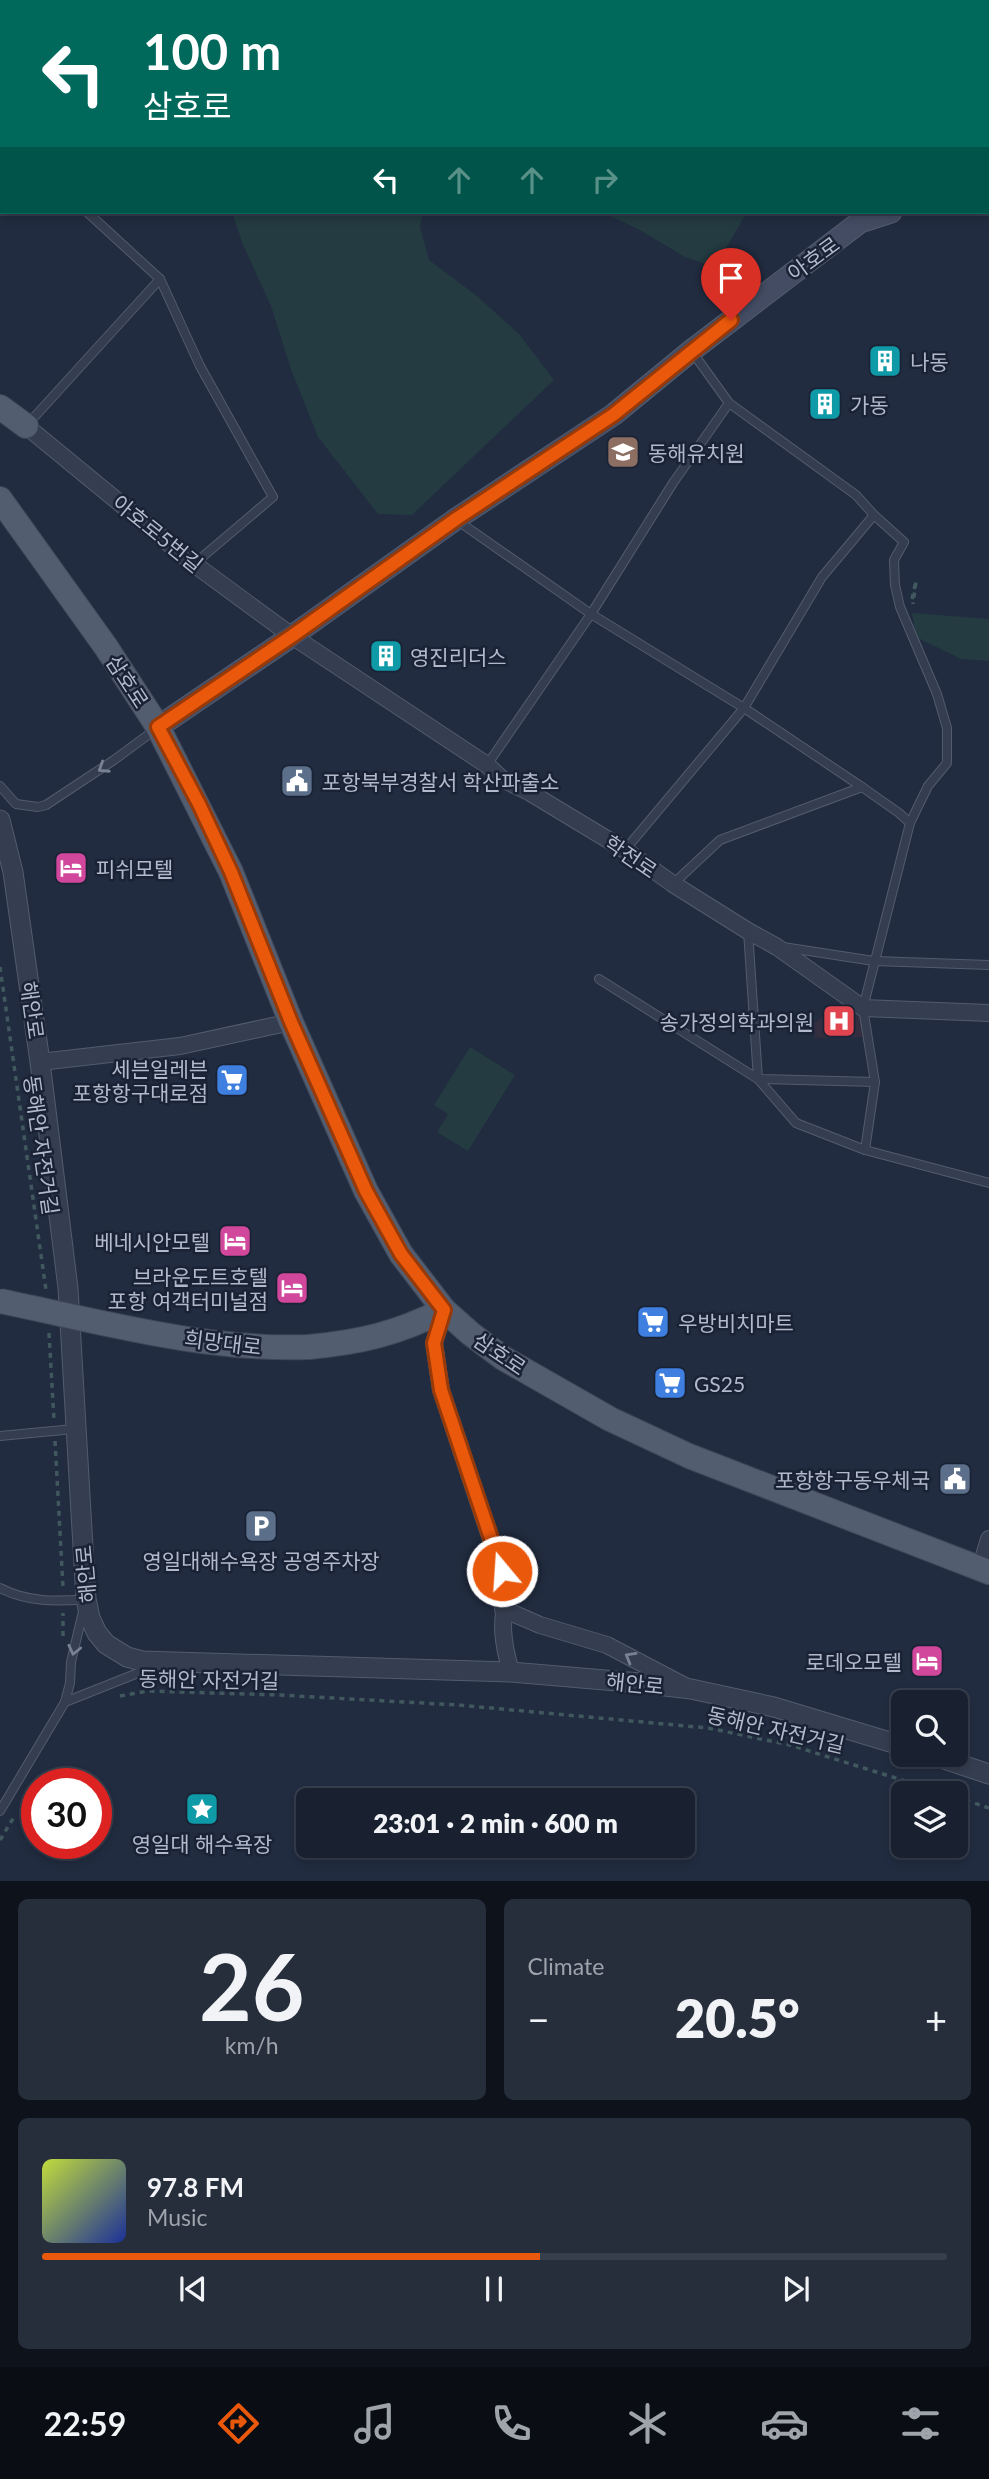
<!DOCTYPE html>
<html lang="en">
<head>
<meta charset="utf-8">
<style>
  :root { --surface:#192130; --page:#262e3c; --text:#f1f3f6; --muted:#9fa3ab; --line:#373e4c; --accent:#ea580c }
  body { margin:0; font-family:Lato,"Noto Sans KR",sans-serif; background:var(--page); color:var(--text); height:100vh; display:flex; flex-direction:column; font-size:26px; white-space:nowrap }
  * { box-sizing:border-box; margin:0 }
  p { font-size:23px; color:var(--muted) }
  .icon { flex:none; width:38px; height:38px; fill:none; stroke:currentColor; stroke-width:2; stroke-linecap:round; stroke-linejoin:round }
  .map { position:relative; height:1881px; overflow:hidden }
  .side { display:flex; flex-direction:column; gap:18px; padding:18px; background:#0e121a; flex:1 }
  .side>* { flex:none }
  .guide { position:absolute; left:0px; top:0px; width:990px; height:214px; box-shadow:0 4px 10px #0003,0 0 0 2px var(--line); background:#00695c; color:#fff; overflow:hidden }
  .fabs { position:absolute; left:891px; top:1690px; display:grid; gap:14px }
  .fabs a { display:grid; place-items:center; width:77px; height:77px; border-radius:10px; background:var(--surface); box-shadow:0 4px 10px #0003,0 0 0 2px var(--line); font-size:35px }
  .speed { position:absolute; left:21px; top:1768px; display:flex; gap:14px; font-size:35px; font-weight:700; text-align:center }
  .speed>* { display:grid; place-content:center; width:91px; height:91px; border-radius:50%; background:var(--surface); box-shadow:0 4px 10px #0003,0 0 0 2px var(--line); line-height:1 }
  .speed .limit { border:10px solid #d22; background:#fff; color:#111 }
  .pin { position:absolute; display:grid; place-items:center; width:60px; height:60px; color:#fff; margin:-72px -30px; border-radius:50% 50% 50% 0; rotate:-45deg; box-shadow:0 0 7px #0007 }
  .pin .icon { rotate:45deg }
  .me { position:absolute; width:77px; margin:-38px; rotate:342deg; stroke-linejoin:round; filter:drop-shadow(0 0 5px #0008) }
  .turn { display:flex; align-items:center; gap:24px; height:147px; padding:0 28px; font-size:32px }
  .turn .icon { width:91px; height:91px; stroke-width:2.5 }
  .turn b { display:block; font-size:49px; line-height:60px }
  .lanes { display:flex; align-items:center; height:66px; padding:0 28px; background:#0003; justify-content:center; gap:35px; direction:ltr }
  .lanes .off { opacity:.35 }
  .big { font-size:52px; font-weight:800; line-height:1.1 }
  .side .widget { flex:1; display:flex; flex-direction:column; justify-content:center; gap:10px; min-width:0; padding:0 24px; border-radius:10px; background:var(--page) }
  .side .dial { align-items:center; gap:0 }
  .dial b { font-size:91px; line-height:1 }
  .song { display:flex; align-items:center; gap:21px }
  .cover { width:84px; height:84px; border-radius:10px; background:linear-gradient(135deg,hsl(70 70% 55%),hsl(230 70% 35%)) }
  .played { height:7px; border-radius:4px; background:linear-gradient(90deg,var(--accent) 55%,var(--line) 55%) }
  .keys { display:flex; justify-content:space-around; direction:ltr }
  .heat { display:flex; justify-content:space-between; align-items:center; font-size:38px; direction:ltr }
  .side .tiles { flex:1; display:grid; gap:18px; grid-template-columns:1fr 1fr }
  .widget:last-child { grid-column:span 2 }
  .trip { position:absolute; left:296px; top:1788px; width:399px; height:70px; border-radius:10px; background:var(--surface); box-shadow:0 4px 10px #0003,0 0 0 2px var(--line); font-weight:800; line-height:70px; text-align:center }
  .menu { display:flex; height:112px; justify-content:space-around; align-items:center; background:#0a0d13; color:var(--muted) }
  .menu .icon { width:49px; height:49px }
  .menu .current { color:var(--accent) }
  .menu b { font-size:32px; color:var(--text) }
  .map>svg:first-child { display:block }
</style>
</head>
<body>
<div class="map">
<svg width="989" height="1881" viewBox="0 0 989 1881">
  <rect width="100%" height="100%" fill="#212c40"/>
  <path fill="#322e40" d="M840,1003l25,13v21l-50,1 -1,-15z"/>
  <g fill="#233b41">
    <path d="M0,0h201l1,2h-200v86z"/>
    <path d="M342,0h647v8v-6h-647z"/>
    <path d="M232,212h191l-3,15 9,33 48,36 42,38 35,46 -142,135 -34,-1 -60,-77 -26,-65 -21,-66 -28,-61z"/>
    <path d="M602,212h145l-32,55 -30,-10 -47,-28z"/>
    <path d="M912,613l77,6v42l-28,-2 -45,-22z"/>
    <path d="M470,1047l45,28 -47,76 -31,-19 11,-18 -14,-9z"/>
  </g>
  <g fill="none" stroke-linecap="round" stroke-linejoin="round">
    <defs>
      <g id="service">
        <path d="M0,138l2,2"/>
        <path d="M87,212l73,67"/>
        <path d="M693,353l36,50 127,92 18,20 30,27 -10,18 1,25 5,22 37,87 10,34v35l-19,23 -18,37 -47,185 12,74 -10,68 124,33"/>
        <path d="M27,425l133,-146 40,87 73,131 -79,67"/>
        <path d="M458,521l133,93 153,94 118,79 37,26 11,10"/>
        <path d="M487,765l104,-151 82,-131 56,-80"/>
        <path d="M0,786l16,18 22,3 8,-2 68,-45 42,-31"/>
        <path d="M625,850l119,-142 78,-131 52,-62"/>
        <path d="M673,884l47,-44 142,-53"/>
        <path d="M748,931l10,148 117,3"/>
        <path d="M783,947l91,14 115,4"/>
        <path d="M599,979l159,100 38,44 69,27"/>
        <path d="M0,1436l74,-7"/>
        <path d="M0,1588c27,14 56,14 86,11l-15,63 -1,21 -5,19 -65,109"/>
        <path d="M65,1702l88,-35"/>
      </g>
      <g id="minor">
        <path d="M26,426l168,138 98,72 195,129 15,14 27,13 96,58 48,34 75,47 29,16 86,61 126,5"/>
        <path d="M40,1062l140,-16 111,-24"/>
        <path d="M444,1310l-10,33 7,47 68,203c-10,27 -6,51 2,79"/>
        <path d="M980,1569l9,-30"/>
        <path d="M503,1609l37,16 67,20 78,41"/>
      </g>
      <g id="tertiary">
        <path d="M0,820l13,52 27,190 28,226 18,311 4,19 7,15 9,11 21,13 15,4 369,11 129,11 51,6 83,18 129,39"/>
        <path d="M932,1755l57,19"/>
      </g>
      <g id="secondary">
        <path d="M989,184v-1"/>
        <path d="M158,727l134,-91 164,-117 157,-104 78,-64 169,-129 31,-10"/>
      </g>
      <g id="primary">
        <path d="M0,407l26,19"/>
        <path d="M0,499l106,148 52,80 73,145 60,150 75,169 35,63 43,56 27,24 32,24 107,61 79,37 300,116"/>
        <path d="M309,1347c52,-5 87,-13 135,-37"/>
      </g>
    </defs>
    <use href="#service" stroke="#535c6e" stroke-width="10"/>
    <use href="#minor" stroke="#535c6e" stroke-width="18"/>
    <use href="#tertiary" stroke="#535c6e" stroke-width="21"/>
    <use href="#secondary" stroke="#535c6e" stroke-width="23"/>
    <use href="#primary" stroke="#3e4759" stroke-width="26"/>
    <g stroke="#41585e" stroke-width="3.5" stroke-dasharray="5 5" stroke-linecap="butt">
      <path d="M35,0l1,2"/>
      <path d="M183,2l4,-2"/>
      <path d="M614,2l2,-2"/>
      <path d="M912,599l4,-18 -3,23"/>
      <path d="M0,967l46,323"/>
      <path d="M49,1333l5,87"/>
      <path d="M55,1441l8,146"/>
      <path d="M63,1636v-23"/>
      <path d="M120,1696l28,-5 131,4 179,10 250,23 82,17 157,49"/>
      <path d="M956,1797l33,11"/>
      <path d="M0,1840l14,-23"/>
    </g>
    <use href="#service" stroke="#353e50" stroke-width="8"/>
    <use href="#minor" stroke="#353e50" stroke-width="16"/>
    <use href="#tertiary" stroke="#353e50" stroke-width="19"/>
    <use href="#secondary" stroke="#434c63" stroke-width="21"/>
    <use href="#primary" stroke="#535d70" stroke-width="24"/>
    <defs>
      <path id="primary-bridge" d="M0,1301c102,21 205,50 309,46"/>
    </defs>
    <use href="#primary-bridge" stroke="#3e4759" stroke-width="26" stroke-linecap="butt"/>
    <use href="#primary-bridge" stroke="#535d70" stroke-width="24"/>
  </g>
  <defs><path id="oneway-chevron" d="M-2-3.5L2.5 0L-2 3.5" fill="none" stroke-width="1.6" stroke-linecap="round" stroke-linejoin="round" transform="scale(1.75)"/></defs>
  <g stroke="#798294">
    <use href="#oneway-chevron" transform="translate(103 768) rotate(147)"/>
    <use href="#oneway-chevron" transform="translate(74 1650) rotate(103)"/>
    <use href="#oneway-chevron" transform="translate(630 1657) rotate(-150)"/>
  </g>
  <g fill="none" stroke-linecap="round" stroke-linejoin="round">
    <defs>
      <path id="route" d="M502,1571l-61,-181 -7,-47 10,-33 -43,-56 -35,-63 -75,-169 -60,-150 -32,-68 -41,-77 134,-91 164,-117 157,-104 118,-95"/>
    </defs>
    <use href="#route" stroke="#983908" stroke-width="18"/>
    <use href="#route" stroke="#ea580c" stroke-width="12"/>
  </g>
  <defs>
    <symbol id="building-square" viewBox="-11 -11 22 22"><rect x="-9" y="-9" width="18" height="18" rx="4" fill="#0f9aa8" stroke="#1a2335"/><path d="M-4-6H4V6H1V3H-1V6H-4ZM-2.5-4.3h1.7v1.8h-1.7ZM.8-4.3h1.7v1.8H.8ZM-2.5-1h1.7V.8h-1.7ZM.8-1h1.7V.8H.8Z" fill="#fff"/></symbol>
    <symbol id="school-square" viewBox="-11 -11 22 22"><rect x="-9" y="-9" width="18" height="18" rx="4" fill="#8d6e63" stroke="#1a2335"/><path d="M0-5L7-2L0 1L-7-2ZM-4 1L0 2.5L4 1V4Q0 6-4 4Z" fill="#fff"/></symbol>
    <symbol id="civic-square" viewBox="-11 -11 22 22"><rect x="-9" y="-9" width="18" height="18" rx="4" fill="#5c6f8a" stroke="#1a2335"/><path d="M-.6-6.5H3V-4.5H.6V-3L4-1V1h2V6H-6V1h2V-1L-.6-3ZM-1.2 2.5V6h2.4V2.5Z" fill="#fff"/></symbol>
    <symbol id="hotel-square" viewBox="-11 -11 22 22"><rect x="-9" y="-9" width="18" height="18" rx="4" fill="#d1479c" stroke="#1a2335"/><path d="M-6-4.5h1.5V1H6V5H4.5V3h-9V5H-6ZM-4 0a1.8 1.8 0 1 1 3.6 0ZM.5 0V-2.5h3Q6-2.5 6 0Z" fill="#fff"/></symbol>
    <symbol id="hospital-square" viewBox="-11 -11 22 22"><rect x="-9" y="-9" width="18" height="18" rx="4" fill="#e0444e" stroke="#1a2335"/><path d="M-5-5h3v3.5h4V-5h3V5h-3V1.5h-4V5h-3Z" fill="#fff"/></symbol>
    <symbol id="supermarket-square" viewBox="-11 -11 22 22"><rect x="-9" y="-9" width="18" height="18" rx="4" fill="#3f7fe0" stroke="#1a2335"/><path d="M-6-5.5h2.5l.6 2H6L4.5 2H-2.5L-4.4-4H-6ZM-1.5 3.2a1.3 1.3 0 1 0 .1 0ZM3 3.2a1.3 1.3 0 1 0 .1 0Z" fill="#fff"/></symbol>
    <symbol id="parking-square" viewBox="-11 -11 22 22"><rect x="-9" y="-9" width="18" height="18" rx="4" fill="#5c6f8a" stroke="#1a2335"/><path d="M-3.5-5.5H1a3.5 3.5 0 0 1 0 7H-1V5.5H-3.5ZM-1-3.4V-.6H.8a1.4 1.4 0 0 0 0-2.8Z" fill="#fff"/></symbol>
    <symbol id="sight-square" viewBox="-11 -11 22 22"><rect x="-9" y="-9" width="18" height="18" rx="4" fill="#0f9aa8" stroke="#1a2335"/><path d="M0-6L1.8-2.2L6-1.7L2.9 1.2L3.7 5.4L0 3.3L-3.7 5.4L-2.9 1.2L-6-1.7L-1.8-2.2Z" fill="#fff"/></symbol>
  </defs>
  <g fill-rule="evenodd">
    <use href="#building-square" x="866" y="342" width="38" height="38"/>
    <use href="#building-square" x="806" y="385" width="38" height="38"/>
    <use href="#school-square" x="604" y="433" width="38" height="38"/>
    <use href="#building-square" x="367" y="637" width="38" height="38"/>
    <use href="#civic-square" x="278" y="762" width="38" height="38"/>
    <use href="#hotel-square" x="52" y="849" width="38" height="38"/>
    <use href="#hospital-square" x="820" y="1002" width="38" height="38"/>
    <use href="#supermarket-square" x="213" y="1061" width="38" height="38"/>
    <use href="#hotel-square" x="216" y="1222" width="38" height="38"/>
    <use href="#hotel-square" x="273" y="1269" width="38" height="38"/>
    <use href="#supermarket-square" x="634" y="1303" width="38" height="38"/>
    <use href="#supermarket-square" x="651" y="1364" width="38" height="38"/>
    <use href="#civic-square" x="936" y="1460" width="38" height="38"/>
    <use href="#parking-square" x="242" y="1507" width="38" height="38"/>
    <use href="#hotel-square" x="908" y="1642" width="38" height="38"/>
    <use href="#sight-square" x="183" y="1790" width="38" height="38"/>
  </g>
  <g text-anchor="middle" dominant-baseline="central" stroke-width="5" stroke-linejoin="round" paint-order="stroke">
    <g font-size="21" fill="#b1b9cb" stroke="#1a2335">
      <text transform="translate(813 258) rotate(-36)">아호로</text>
      <text transform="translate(158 533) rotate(39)">아호로5번길</text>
      <text transform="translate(128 681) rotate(57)">삼호로</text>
      <text transform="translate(631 856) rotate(34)">학전로</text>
      <text transform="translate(33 1010) rotate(82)">해안로</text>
      <text transform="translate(42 1145) rotate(82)">동해안 자전거길</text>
      <text transform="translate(223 1342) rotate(7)">희망대로</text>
      <text transform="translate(500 1353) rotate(34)">삼호로</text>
      <text transform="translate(85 1574) rotate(-95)">해안로</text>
      <text transform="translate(209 1679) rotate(1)">동해안 자전거길</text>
      <text transform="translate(635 1683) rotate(6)">해안로</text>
      <text transform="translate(776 1729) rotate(13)">동해안 자전거길</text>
    </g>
    <g font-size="21" fill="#b1b9cb" stroke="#1a2335" text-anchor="start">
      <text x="910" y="361">나동</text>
      <text x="850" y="404">가동</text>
      <text x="648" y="452">동해유치원</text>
      <text x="410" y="656">영진리더스</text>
      <text x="322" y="781">포항북부경찰서 학산파출소</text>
      <text x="96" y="868">피쉬모텔</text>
      <text x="814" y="1021" text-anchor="end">송가정의학과의원</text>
      <text x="208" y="1068" text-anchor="end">세븐일레븐<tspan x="208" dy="24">포항항구대로점</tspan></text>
      <text x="210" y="1241" text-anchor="end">베네시안모텔</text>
      <text x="268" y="1276" text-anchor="end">브라운도트호텔<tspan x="268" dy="24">포항 여객터미널점</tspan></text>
      <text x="678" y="1322">우방비치마트</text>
      <text x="694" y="1383">GS25</text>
      <text x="930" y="1479" text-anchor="end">포항항구동우체국</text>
      <text x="261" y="1560" text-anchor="middle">영일대해수욕장 공영주차장</text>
      <text x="902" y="1661" text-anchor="end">로데오모텔</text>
      <text x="202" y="1843" text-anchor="middle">영일대 해수욕장</text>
    </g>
  </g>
</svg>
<div class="fabs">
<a><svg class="icon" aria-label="search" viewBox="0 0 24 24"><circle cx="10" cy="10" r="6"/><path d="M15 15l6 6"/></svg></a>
<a><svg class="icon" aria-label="layers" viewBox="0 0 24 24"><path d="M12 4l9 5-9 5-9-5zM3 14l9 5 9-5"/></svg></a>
</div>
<div class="speed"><div class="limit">30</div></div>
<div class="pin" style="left:731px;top:320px;background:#d93025"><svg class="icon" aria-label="arrive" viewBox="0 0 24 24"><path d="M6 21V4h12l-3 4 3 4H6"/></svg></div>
<svg class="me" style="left:502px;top:1571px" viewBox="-20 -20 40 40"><circle r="17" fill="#ea580c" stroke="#fff" stroke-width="3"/><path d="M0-11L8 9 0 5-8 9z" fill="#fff"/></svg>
<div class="trip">23:01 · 2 min · 600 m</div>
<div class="guide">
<div class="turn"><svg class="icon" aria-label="left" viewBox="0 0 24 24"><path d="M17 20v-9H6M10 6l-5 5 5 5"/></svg><div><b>100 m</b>삼호로</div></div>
<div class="lanes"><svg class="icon" aria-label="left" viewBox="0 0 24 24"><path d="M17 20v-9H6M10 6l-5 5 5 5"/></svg><svg class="icon off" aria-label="ahead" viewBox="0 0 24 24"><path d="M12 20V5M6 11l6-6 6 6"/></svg><svg class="icon off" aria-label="ahead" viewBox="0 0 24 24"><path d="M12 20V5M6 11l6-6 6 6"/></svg><svg class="icon off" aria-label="right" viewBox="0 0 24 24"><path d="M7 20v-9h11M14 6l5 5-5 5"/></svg></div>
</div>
</div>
<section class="side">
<div class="tiles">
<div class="widget dial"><b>26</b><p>km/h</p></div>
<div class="widget"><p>Climate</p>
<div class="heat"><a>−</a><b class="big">20.5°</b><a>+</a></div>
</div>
<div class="widget">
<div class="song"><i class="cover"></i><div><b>97.8 FM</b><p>Music</p></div></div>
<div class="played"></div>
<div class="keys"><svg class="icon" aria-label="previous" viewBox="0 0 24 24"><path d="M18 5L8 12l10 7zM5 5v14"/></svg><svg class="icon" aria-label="pause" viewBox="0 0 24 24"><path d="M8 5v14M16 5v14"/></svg><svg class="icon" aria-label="next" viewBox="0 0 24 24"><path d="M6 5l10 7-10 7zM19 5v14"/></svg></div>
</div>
</div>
</section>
<nav class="menu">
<b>22:59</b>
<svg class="icon current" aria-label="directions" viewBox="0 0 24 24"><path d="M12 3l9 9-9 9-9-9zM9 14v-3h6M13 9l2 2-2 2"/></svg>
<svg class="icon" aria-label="music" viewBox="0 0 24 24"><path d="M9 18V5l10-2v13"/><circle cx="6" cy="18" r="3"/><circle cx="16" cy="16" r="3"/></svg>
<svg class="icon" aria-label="phone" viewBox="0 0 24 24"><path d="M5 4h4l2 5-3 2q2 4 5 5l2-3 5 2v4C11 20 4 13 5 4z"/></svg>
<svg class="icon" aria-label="climate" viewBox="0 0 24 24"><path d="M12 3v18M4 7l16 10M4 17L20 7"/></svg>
<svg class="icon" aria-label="car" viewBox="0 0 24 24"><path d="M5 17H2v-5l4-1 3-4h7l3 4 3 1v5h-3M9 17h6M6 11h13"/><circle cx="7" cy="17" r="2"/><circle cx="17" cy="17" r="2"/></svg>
<svg class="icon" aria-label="filters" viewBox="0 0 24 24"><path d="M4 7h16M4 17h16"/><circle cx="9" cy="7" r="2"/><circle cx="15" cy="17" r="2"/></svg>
</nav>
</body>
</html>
